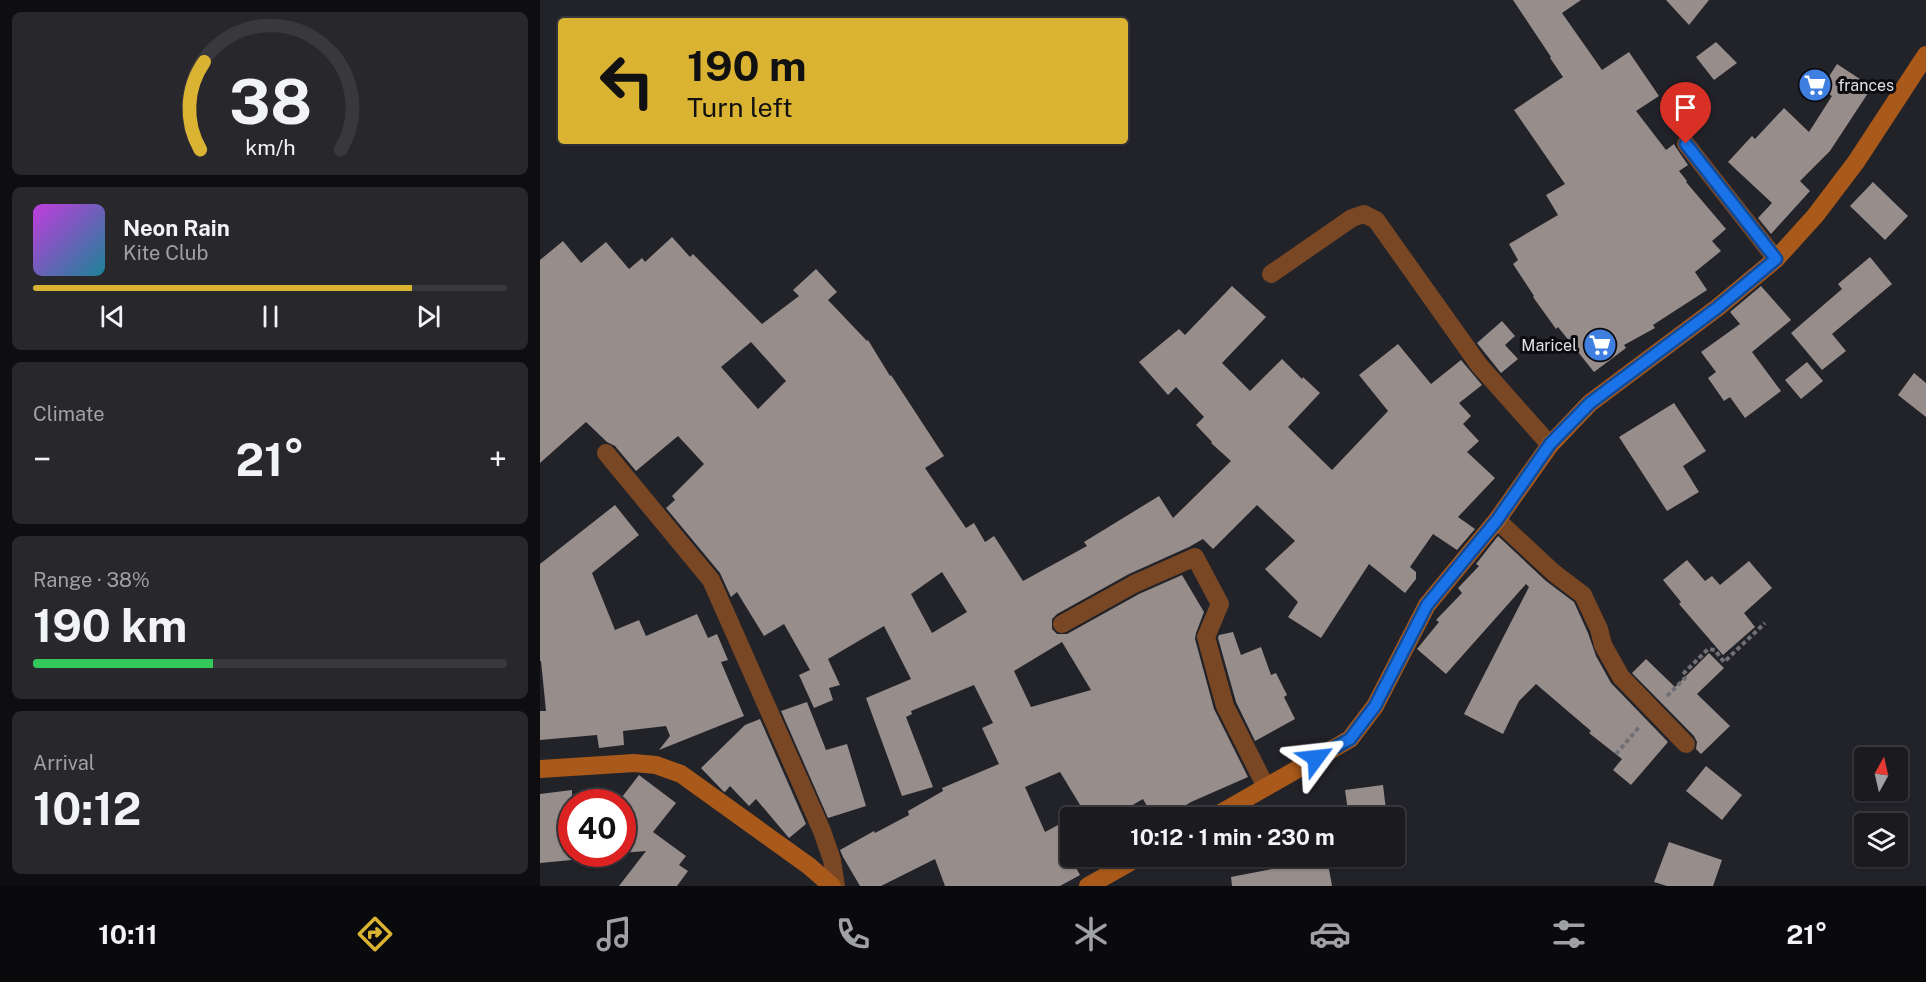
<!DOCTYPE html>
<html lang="en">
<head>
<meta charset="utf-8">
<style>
  :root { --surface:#1a1a1f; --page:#27272c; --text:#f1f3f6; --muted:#9fa1a4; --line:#38383d; --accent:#dab333 }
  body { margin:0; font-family:"Public Sans",sans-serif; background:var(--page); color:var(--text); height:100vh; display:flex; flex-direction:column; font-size:22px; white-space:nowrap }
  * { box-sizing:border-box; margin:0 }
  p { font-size:20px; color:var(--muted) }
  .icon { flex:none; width:33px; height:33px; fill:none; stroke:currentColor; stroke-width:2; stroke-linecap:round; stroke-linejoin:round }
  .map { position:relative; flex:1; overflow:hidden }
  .panel { display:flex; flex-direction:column; gap:12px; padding:12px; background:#0e0e11; width:540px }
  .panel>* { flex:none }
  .hud { position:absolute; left:18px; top:18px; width:570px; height:126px; border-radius:6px; box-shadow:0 2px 4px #0004,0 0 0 2px var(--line); background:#dab333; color:#111; overflow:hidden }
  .needle { width:39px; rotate:8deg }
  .tools { position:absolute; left:1314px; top:747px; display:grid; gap:12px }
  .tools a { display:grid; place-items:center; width:54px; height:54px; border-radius:6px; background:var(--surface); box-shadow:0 2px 4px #0004,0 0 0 2px var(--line); font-size:30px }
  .speed { position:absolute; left:18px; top:789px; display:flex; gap:12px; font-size:30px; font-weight:700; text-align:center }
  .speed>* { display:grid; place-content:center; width:78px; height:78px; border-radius:50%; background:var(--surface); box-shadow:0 2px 4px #0004,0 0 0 2px var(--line); line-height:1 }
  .speed .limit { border:9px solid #d22; background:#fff; color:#111 }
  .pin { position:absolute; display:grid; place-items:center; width:51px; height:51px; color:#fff; margin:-62px -26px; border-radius:50% 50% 50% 0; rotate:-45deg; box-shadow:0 0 6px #0007 }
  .pin .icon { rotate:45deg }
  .me { position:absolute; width:66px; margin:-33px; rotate:60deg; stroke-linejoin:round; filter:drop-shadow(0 0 4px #0008) }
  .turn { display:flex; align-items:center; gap:21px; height:126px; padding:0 30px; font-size:27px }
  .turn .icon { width:78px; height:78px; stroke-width:2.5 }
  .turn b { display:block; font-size:42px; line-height:51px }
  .big { font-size:45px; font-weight:700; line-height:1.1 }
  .panel .widget { flex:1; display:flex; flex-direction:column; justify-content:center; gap:9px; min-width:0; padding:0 21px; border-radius:9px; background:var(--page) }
  .panel .dial { align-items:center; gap:0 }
  .dial svg { height:156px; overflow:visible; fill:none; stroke:var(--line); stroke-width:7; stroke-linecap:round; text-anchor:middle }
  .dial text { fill:var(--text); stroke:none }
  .song { display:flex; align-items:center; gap:18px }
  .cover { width:72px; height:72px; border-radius:9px; background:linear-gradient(135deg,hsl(290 70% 55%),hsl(190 70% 35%)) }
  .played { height:6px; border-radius:3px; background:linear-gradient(90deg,var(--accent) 80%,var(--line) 80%) }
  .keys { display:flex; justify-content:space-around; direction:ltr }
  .heat { display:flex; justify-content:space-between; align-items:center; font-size:33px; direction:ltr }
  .charge { height:9px; border-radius:4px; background:linear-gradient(90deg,#34c759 38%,var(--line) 0) }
  .trip { position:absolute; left:520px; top:807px; width:345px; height:60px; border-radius:6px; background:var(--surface); box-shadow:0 2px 4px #0004,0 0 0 2px var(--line); font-weight:700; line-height:60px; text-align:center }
  .tab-bar { display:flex; height:96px; justify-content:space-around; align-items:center; background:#0a0a0c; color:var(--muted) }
  .tab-bar .icon { width:42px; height:42px }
  .tab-bar .active { color:var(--accent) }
  .tab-bar b { font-size:27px; color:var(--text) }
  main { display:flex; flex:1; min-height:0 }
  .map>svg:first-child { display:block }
</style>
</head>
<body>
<main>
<section class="panel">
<div class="widget dial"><svg viewBox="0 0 100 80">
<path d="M14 69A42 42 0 1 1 86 69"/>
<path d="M14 69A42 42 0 0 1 16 24" stroke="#dab333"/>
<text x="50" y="56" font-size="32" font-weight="700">38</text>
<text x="50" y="72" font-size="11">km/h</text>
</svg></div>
<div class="widget">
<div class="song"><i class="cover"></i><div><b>Neon Rain</b><p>Kite Club</p></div></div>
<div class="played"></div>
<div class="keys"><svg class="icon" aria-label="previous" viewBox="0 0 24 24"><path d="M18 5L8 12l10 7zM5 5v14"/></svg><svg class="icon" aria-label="pause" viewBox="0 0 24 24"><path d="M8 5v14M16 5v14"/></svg><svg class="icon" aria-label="next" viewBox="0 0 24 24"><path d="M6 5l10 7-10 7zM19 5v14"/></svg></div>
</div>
<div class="widget"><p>Climate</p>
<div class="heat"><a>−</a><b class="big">21°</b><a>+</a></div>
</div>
<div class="widget"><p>Range · 38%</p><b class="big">190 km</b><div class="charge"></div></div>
<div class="widget"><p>Arrival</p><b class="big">10:12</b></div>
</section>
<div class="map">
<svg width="1386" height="886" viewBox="0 0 1386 886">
  <rect width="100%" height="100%" fill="#222229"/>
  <g fill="#978d8b" fill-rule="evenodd">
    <path d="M973,0h68l-19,13 40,57 27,-18 30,44 -23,15 30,39 8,-6 1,2 13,19 -9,6 8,10 -1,1 40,47 -14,12 9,10 -26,21 12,18 -54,35 2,3 -31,17 2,3 -32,24 -36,-45 -2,2 -23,-32 1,-1 -21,-32 5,-4 -9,-16 49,-29 -12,-20 19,-11 -51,-74 49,-33 -13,-19 1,-1z"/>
    <path d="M1126,0h43l-20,25z"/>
    <path d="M1176,42l21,21 -23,17 -18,-23z"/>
    <path d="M1297,64l35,23 -42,64 -30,30 10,10 -39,43 -13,-16 14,-15 -44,-41 24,-26 3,3 29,-31 25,24 23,-36 -11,-7z"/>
    <path d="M1333,182l35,34 -23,24 -35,-34z"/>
    <path d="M132,237l18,20 3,-3 69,70 37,-28 -6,-6 23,-21 21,23 -9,8 39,41 1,-1 22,36 1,-1 53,81 -19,12 41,60 8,-5 11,19 9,-6 29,45 64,-35 -3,-4 75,-46 14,22 58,-57 -20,-18 1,-1 -16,-17 8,-8 -28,-30 -8,8 -29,-33 40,-33 6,6 47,-49 34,31 -44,46 28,28 32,-32 20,20 1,-2 17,16 -32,34 44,43 56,-59 -29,-36 39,-31 33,40 30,-24 21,25 -23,18 12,13 -8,8 16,17 -12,11 28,26 -37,39 17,12 -18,21 -24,-16 -23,33 6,5v7l-11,14 -36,-29 -48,74 -33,-21 10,-15 -33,-33 30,-28 -38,-36 -44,44 -10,-10 -14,8 -60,27 -72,40 -5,5v10l5,5h10l72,-40 43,-19 22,37 -8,21 -1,6 19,70 34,68 -57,25 -26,16h-11l-11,-19 -33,19h-22l-28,-46 -35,15 20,45 26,-14v40l9,17 -20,11h-115l-10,-27 -54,27h-21l-17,-29 -3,-7 34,-19 1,2 34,-18 -1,-4 35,-20 -1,-3 57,-24 -17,-36 11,-5 -19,-38 -63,26 1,3 -6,3 27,70 -31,9 -36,-98 45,-19 -27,-53 -56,33 12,26 -11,3 4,12 -19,8 -15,-33 11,-5 -26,-46 -20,12 -27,-44 -6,5 -11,-24 -54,-65 9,-8 -3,-4 32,-32 -26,-28 -42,35 -21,-25 -8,-4 -21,-20 -46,41v-203l23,-19 18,22 25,-21 23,27 13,-11 3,4zM211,342l35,39 -28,28 -37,-42zM402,572l25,40 -35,21 -21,-39zM522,642l29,48 -60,17 -17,-36z"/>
    <path d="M1330,257l22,27 -60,50 14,17 -24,19 -31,-37 51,-44 -4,-5z"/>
    <path d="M1221,286l30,34 -39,32 29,39 -36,27 -15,-21 -6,4 -16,-23 8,-6 -15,-20 39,-28 -10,-12z"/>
    <path d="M962,321l13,15 -10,9 13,14 -17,14 -24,-30z"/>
    <path d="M1267,362l16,19 -22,18 -16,-19z"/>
    <path d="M1374,373l12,10v34l-28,-22z"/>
    <path d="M1134,403l32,48 -23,15 16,26 -32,19 -48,-74z"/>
    <path d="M75,505l24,30 -47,38 23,57 24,-10 7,16 51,-22 11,24 9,-4 11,26 -7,2 23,54 -85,34 11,-14 -4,-10 -43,5 1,14 -25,3 -2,-13 -57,5v-29h6l-5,-50h-1v-97z"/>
    <path d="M958,536l48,45 28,21 14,31 8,23 15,27 57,59 -37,43 -18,-15 9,-11 -33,-26 2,-2 -55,-47 -17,17 -16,33 -39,-20 65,-127 -3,-3 -80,90 -29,-25 22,-27 -3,-2 26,-27 -4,-5 21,-22 -3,-2z"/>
    <path d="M1147,560l18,21 7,-5 8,9 29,-24 23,27 -28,25 11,14 -32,28 -44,-51 2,-2 -18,-22z"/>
    <path d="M693,632l8,23 20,-8 10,28 5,-2 11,22 -3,2 11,22 -40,22 -19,-39 -18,-64 1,-3z"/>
    <path d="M1169,653l15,15 -27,26 33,32 -29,28 -5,-5 1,-7 -3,-6 -62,-63 14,-14 29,28z"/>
    <path d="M267,702l19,48 21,-6 19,62 -38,12 -47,-107z"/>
    <path d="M220,719l46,105 -17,14 -33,-39 -7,7 -19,-20 -5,6 -2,-1 -22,-23 44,-43z"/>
    <path d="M1166,766l36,29 -20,25 -36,-29z"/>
    <path d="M99,775l37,28 -23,29 33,24 -7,9 9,6 -11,15h-58l27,-35 -24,2v-56z"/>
    <path d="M843,785l4,33h-38l-4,-28z"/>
    <path d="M32,790v70l-32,3v-69z"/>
    <path d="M1129,842l53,18 -9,26h-46l-13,-4z"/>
    <path d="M787,858l5,28h-100l-1,-9z"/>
  </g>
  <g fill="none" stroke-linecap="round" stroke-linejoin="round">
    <g stroke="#6f6f75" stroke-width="4" stroke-dasharray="4.5 3" stroke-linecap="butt">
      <path d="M1127,696l18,-18 -2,-4 25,-25 7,1 9,12 41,-39"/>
      <path d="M1076,754l24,-28"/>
    </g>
    <g stroke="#794724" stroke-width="18">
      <path d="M1146,144l90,115"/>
      <path d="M731,274l81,-56 12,-4 12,6 103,145 71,80"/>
      <path d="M66,453l105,127 111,251 10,29 4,26"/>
      <path d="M957,520l57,53 29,22 16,34 4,16 18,32 65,67"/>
      <path d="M522,624l72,-40 61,-27 25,47 -14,33 19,69 41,81"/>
    </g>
    <g stroke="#a95919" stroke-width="18">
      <path d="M0,769l94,-6 22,2 25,9 128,92 23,20"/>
      <path d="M672,818l138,-79 25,-33 52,-101 70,-85 53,-75 40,-42 127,-95 59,-49 39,-43 41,-54 70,-107"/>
      <path d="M548,886l53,-30"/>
    </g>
  </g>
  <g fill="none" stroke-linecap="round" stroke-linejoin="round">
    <defs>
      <path id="route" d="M776,758l34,-19 25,-33 52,-101 70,-85 53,-76 40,-41 127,-95 59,-49 -90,-115"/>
    </defs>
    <use href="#route" stroke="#114b97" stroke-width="15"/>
    <use href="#route" stroke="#1a73e8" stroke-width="10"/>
  </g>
  <defs>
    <symbol id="supermarket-disc" viewBox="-11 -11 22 22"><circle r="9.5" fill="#3f7fe0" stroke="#0c0b0f"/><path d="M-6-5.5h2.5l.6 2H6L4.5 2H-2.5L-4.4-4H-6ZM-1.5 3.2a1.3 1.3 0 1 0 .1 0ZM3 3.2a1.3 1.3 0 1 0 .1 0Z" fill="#fff"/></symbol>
  </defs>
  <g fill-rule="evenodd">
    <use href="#supermarket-disc" x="1256" y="66" width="38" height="38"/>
    <use href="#supermarket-disc" x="1041" y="326" width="38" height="38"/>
  </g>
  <g text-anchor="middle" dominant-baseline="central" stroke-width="6" stroke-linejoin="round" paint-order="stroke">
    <g font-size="16" fill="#e0e0e5" stroke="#0c0b0f" text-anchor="start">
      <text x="1298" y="85">frances</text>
      <text x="1037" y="345" text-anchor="end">Maricel</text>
    </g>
  </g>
</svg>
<div class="tools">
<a><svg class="needle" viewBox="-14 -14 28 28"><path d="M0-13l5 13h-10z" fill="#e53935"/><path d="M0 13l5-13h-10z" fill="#9fa1a4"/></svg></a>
<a><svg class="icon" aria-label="layers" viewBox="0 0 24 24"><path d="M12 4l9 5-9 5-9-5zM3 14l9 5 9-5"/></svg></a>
</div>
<div class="speed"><div class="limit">40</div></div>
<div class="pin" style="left:1146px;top:144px;background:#d93025"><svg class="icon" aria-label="arrive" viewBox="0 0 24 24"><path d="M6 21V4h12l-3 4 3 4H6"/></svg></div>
<svg class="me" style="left:776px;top:758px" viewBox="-20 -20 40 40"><path d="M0-17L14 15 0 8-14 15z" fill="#1a73e8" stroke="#fff" stroke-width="4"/></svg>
<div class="trip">10:12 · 1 min · 230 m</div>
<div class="hud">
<div class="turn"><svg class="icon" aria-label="left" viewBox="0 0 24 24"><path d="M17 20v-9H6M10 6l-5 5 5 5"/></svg><div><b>190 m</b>Turn left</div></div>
</div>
</div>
</main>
<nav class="tab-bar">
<b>10:11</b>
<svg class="icon active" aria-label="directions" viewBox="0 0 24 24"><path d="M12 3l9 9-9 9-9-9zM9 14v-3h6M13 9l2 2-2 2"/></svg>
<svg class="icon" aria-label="music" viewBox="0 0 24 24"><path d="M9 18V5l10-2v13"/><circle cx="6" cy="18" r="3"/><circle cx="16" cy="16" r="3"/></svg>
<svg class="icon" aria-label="phone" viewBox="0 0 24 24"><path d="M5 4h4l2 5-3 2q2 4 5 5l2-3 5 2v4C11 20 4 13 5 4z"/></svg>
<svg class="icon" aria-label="climate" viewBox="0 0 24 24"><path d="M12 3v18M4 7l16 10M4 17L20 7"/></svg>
<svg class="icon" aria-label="car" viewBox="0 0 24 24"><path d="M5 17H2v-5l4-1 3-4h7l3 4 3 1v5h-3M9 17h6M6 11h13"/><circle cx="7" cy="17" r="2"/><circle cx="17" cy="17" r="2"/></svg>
<svg class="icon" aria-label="filters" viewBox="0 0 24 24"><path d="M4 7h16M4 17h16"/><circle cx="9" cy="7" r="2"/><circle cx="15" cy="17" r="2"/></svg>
<b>21°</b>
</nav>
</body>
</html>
